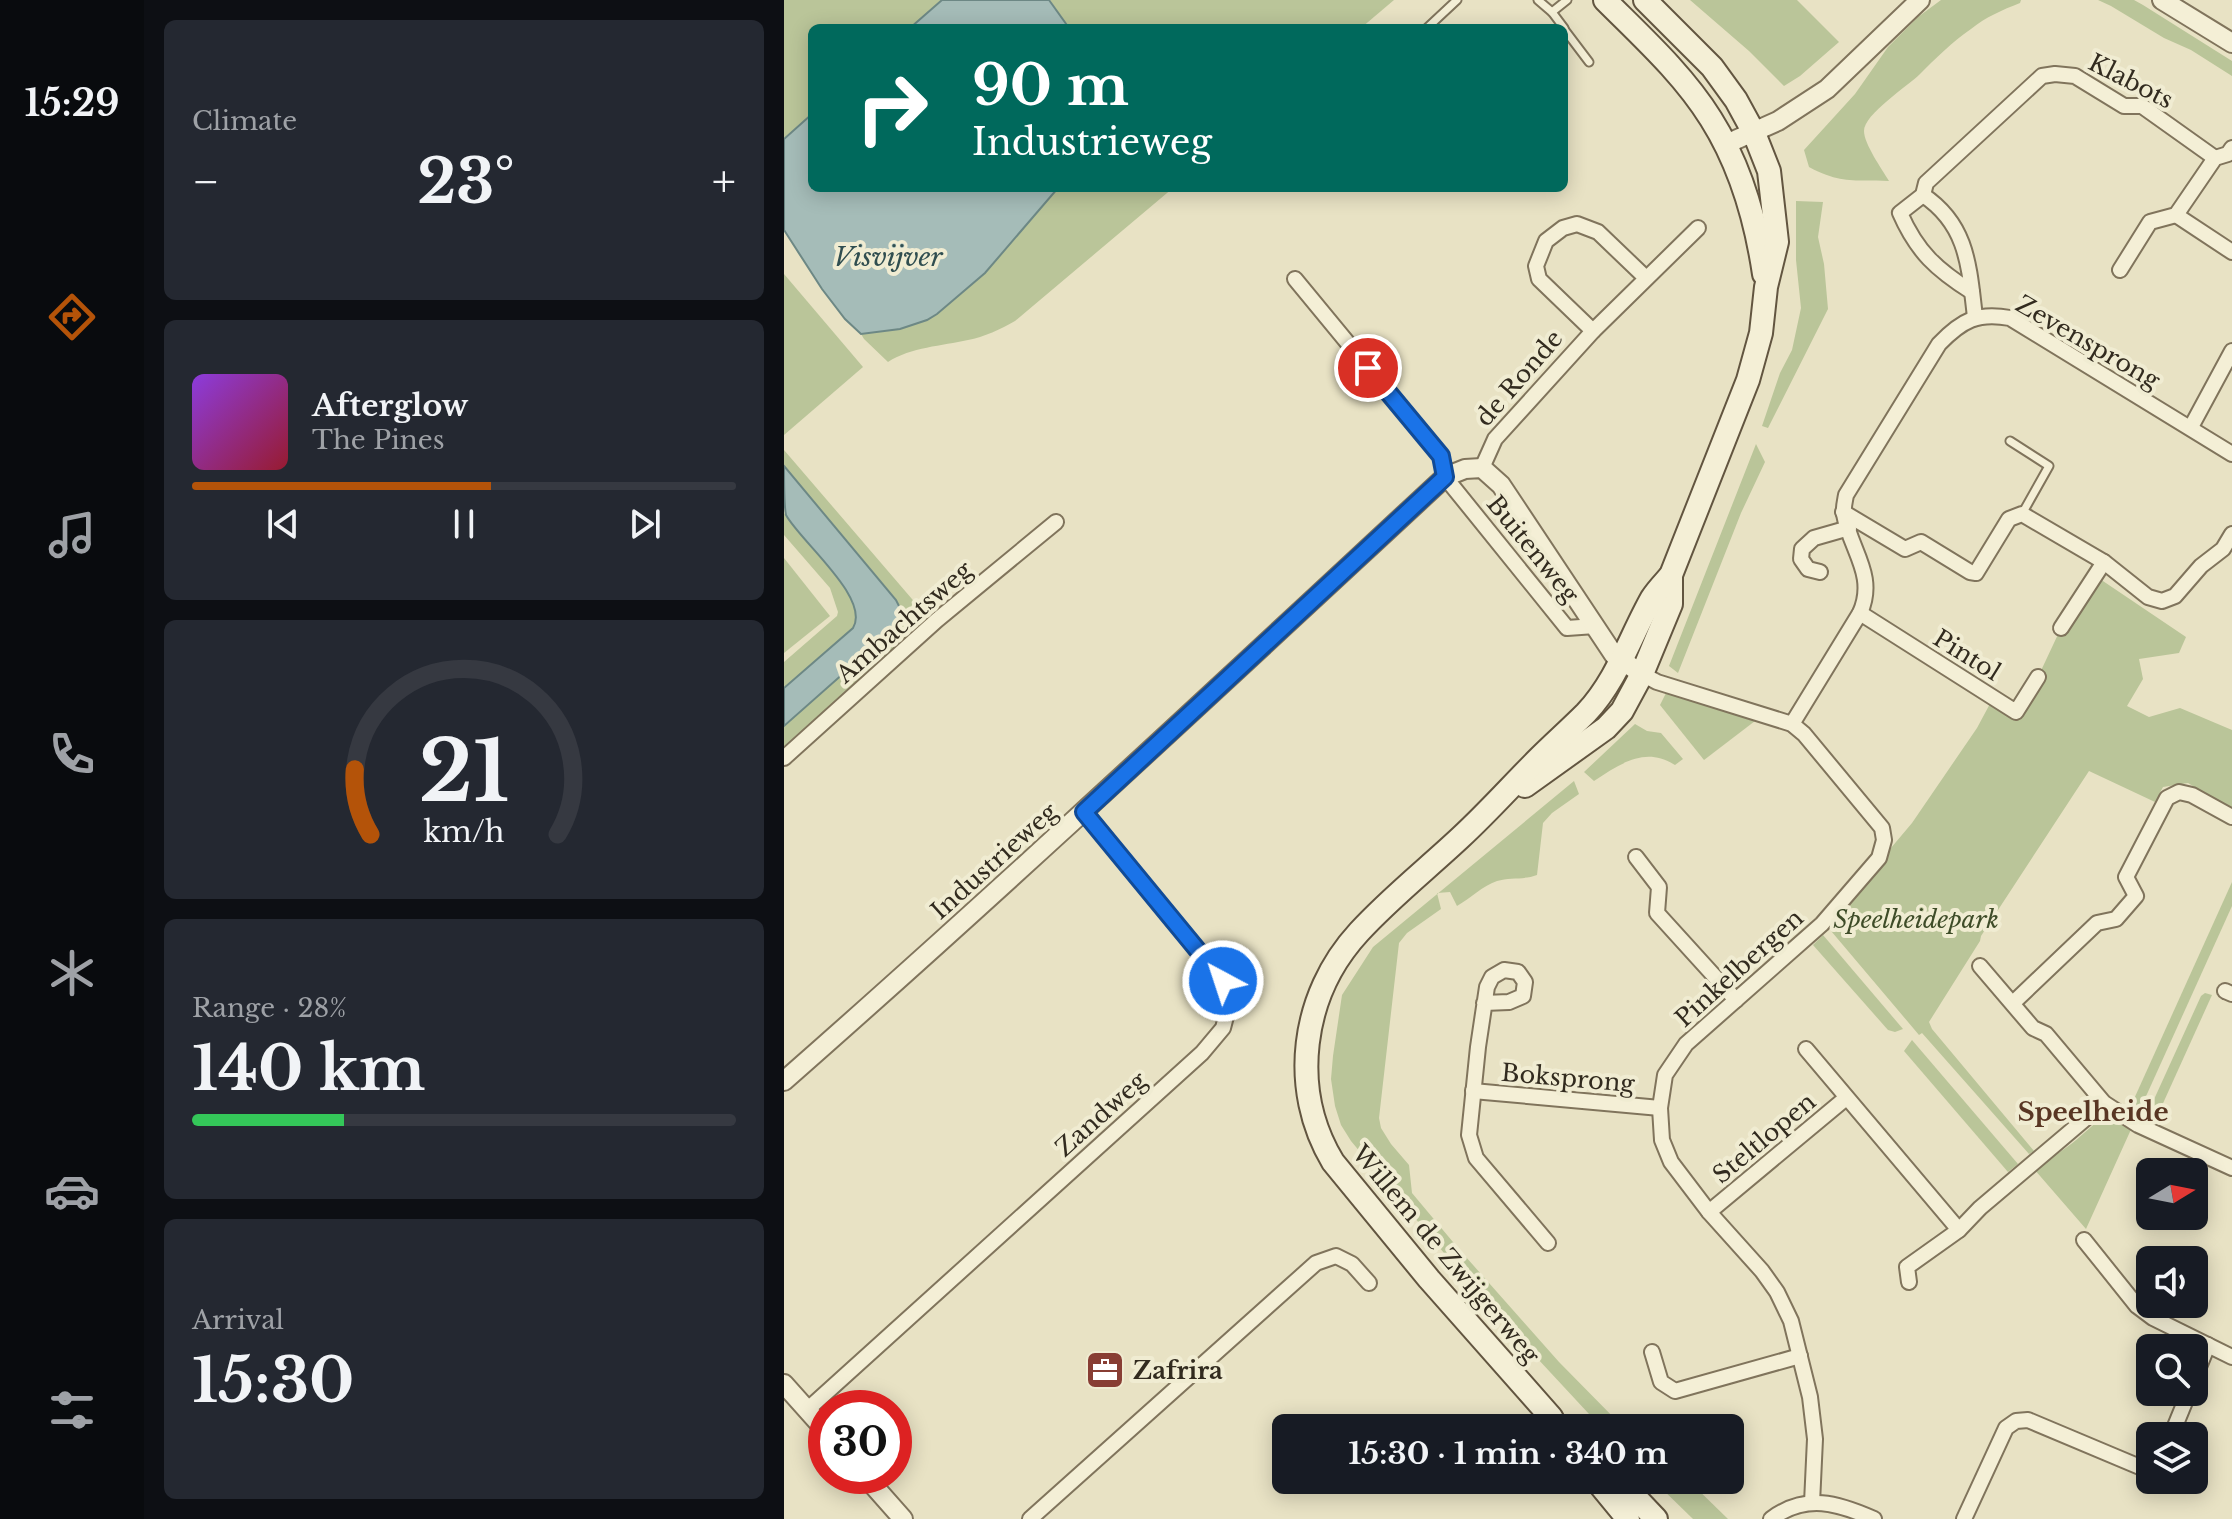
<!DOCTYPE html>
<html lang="en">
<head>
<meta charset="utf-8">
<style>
  :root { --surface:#171b24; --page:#242831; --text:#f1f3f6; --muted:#9ea1a6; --line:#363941; --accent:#b45309 }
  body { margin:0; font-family:"Libre Baskerville",serif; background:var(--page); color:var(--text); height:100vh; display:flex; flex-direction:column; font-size:30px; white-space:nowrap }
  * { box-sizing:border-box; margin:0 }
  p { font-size:26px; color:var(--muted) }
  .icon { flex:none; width:44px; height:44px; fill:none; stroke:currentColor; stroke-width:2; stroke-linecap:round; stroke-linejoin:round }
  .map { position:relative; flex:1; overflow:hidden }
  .side { display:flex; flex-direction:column; gap:20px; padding:20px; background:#0d0f14; width:640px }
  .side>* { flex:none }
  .banner { position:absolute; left:24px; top:24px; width:760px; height:168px; border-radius:12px; box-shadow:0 4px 20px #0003; background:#00695c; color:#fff; overflow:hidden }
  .needle { width:52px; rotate:80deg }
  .tools { position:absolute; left:1352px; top:1158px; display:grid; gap:16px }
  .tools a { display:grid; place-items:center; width:72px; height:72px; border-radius:12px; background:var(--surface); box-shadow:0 4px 20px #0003; font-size:40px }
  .speed { position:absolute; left:24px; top:1390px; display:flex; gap:16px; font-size:40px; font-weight:700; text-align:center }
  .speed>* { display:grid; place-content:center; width:104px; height:104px; border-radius:50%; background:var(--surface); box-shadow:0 4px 20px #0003; line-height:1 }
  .speed .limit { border:12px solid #d22; background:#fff; color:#111 }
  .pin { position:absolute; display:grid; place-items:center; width:68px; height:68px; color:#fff; margin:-34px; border:4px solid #fff; border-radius:50%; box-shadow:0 2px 8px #0007 }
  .me { position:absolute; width:88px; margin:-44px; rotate:320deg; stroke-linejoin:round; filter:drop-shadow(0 0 6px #0008) }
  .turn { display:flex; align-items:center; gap:28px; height:168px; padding:0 32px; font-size:36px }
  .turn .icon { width:104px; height:104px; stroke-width:2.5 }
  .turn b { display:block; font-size:56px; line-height:68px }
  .big { font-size:60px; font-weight:700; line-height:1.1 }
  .side .widget { flex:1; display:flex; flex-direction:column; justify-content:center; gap:12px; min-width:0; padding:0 28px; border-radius:12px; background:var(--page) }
  .side .dial { align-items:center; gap:0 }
  .dial svg { height:208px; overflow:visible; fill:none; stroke:var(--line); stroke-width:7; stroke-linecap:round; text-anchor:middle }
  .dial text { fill:var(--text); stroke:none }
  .song { display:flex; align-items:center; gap:24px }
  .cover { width:96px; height:96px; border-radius:12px; background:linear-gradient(135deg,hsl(270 70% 55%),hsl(350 70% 35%)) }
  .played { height:8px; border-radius:4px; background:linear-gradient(90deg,var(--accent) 55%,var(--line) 55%) }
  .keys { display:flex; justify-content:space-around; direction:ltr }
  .heat { display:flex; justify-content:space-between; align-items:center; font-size:44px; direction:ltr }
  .charge { height:12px; border-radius:6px; background:linear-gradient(90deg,#34c759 28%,var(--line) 0) }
  .trip { position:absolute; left:488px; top:1414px; width:472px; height:80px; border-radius:12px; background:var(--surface); box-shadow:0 4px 20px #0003; font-weight:700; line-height:80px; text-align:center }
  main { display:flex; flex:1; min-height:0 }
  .tab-bar { display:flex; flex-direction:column; width:144px; justify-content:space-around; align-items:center; background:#090b0e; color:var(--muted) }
  .tab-bar .icon { width:56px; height:56px }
  .tab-bar .current { color:var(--accent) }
  .tab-bar b { font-size:36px; color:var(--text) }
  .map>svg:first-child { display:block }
</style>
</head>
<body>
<main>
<nav class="tab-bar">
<b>15:29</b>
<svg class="icon current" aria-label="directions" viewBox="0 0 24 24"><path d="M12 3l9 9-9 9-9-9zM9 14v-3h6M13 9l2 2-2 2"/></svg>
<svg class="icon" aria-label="music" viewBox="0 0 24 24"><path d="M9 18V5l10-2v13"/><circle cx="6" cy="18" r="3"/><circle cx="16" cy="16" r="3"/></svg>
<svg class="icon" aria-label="phone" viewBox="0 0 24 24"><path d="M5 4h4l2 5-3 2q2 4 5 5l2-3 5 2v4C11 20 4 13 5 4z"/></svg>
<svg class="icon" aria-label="climate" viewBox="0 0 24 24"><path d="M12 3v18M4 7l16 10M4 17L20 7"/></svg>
<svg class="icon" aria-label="car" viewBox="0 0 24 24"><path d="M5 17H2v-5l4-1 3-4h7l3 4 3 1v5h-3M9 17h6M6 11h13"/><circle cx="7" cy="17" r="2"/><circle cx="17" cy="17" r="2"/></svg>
<svg class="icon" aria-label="filters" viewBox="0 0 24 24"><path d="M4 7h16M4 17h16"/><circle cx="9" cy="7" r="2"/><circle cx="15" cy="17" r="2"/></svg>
</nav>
<section class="side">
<div class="widget"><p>Climate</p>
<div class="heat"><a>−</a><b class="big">23°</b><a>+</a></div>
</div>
<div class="widget">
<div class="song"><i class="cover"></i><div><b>Afterglow</b><p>The Pines</p></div></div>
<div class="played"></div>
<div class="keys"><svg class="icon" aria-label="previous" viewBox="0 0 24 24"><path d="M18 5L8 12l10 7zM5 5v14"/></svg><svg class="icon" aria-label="pause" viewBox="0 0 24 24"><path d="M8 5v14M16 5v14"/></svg><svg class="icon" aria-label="next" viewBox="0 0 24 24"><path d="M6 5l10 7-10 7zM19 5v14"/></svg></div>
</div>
<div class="widget dial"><svg viewBox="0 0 100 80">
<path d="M14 69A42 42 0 1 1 86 69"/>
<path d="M14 69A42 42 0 0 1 8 44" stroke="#b45309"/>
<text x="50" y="56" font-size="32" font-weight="700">21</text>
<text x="50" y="72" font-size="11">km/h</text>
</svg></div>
<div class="widget"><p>Range · 28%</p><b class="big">140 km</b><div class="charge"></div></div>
<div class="widget"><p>Arrival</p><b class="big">15:30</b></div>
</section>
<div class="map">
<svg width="1448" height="1519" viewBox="0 0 1448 1519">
  <rect width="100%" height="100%" fill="#e8e2c4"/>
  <g fill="#bac599">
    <path d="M0,0h158l-32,28h-98v86l-28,25z"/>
    <path d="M266,0h344l-33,28h-292z"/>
    <path d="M906,0h107l42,42 -39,34 -16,10 -35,-35z"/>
    <path d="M1157,0h80l-1,3c-18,7 -34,14 -49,26 -19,13 -35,29 -51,45 -12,12 -56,40 -56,57 0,13 18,38 25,50 -35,-2 -46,4 -80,-14l-5,-17 51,-56 33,-47 30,-30z"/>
    <path d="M1314,0h36l9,5 89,56v15l-41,-26 -27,-12 -53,-32z"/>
    <path d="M274,188h115l-158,133c-14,8 -31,16 -47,19 -26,6 -57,7 -80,22l-24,-23 -3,-5 39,-6 27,-8 10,-6 48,-41z"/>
    <path d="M1012,201l27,1 -5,35 6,27 4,45 -60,119 -6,-2 18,-53 12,-23 9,-42 -5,-48z"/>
    <path d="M0,274l79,93 -79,68z"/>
    <path d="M972,444l9,18 -24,51 -63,160 -9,-7z"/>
    <path d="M0,450l146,170 -146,132v-26l78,-69 37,-34 4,-9 -7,-15 -112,-133z"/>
    <path d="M0,513c19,25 63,69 72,97 2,7 0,11 -3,18l-69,60v-26l53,-46 1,-4 -8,-24 -46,-53z"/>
    <path d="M0,558l46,58 -46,37z"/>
    <path d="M1313,577l89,60 -7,16 -40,6 4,20 -16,27 22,11 31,-9 52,22v80l-44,-27 -25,4 -8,15 -66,-31 -108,165 -1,5 -51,81 3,7 102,122 -5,3 -107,-121 -3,2 -93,-110 86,-102 65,-95 15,-28 24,13 22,-36 23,-49z"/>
    <path d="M882,693l8,1 81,27 -51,39 -44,-55z"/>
    <path d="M851,724l12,7 14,2 22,26 -8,6c-30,-19 -55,-1 -81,16l-10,-9z"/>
    <path d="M790,781l5,13 -27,19 -9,10 -6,52c-13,5 -27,2 -40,6 -15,5 -26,17 -40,25l-7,-14 -13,1 4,16 -34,24 -8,10 -20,175 2,10 10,16 18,21 3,28 46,55 101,114 65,66h-22l-119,-128 -132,-159 -10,-16 -6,-19 -4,-27 2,-23 9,-61 31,-48z"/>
    <path d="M1448,882v24l-94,208 -9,-4z"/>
    <path d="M1039,935l80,94 -8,3 -7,-2 -75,-85z"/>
    <path d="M1421,993l7,2 -57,126 -9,-4 55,-121z"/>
    <path d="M1128,1040l106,124 -10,8 -104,-121z"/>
    <path d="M1325,1115l24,10 -47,104 -52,-60c11,-9 23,-14 33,-22 15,-10 26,-25 42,-32z"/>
    <path d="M869,1480h35l40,39h-35z"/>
  </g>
  <g fill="#a5bcb8" stroke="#6d8885" stroke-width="2">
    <path d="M158,0h107l20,28h-159z"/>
    <path d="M28,114v74h246l-73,85 -48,41 -10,6 -27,9 -39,5 -16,-15 -23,-30 -38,-59v-91z"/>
    <path d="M0,466l112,134 7,14 -4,9 -37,34 -78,69v-38l69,-60c18,-30 -53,-87 -67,-113 -2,-9 -2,-37 -2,-49z"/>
  </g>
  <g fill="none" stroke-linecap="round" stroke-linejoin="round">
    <defs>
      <g id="service">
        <path d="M754,0l14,12"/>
        <path d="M643,28l30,-28"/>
        <path d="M780,28l-12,-16 15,-12"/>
        <path d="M780,29l25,33"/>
        <path d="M1226,441l39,25 -27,48"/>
      </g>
      <g id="minor">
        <path d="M1139,195c45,30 46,72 52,122"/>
        <path d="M1392,215l56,37"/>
        <path d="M1336,270l30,-48 26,-7 39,-57 13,-4 4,-6"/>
        <path d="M511,279l146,177 4,21 122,151 28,-2"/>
        <path d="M1188,292c-35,-22 -55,-40 -72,-79l23,-18 3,-12 116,-107 13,-2 20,2 49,30h18l73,52"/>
        <path d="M809,331l-54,-52 -3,-13 10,-25 17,-13 14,-4 21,8 48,46"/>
        <path d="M1407,427l41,-76"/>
        <path d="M698,468l13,-29 98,-108 105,-103"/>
        <path d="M1059,512l62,37 16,-7 49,30 6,1 33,-54 13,-5 82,48 44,35 14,4 13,-5 26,-30 22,-17 9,-15"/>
        <path d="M1036,572l-12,-3 -7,-10 1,-10 12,-11 35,-10"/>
        <path d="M1076,613l156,99 22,-35"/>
        <path d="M1277,628l43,-66"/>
        <path d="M858,674l15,8 135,42 12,10 78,94 2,12 -5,18 -57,66 -136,120 -21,31 -5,33 2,32 9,22 38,50 53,59 15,21 14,29 19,76 5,42 -3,64"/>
        <path d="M1008,724l68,-111c17,-38 -10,-63 -16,-99 -1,-6 1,-13 2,-19l93,-151c23,-24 39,-32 71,-26l222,136"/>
        <path d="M0,758l153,-138 119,-98"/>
        <path d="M852,857l23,30 -2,26 79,87"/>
        <path d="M1196,966l53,62 13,6 58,69 34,22 94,43"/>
        <path d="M1441,991l7,3"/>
        <path d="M700,1003l25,-1 14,-6 2,-14 -7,-10 -14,-2 -12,7 -5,10 -9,60 -9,88 7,23 72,85"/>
        <path d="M1229,1003l84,-80 19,-4 20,-23 -10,-19 41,-79 12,-6 13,3 40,22"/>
        <path d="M1022,1049l153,181 -52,37 2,15"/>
        <path d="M689,1091l187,17"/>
        <path d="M925,1212l137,-114"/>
        <path d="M1175,1230l21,-22 124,-105"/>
        <path d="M1300,1240l53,66 16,12 79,39"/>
        <path d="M868,1352l9,30 14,9 125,-35"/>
        <path d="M1410,1379l14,-34"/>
        <path d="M23,1410l395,-357 21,-25 7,-27 -7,-20 -139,-169"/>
        <path d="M1387,1436l18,-44"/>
        <path d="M246,1519l286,-256 20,-7 16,8 17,19"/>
        <path d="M987,1519c35,-26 67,-16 103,0"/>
        <path d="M1180,1519l42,-91 10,-7 12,-1 119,50 3,-1"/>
      </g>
      <g id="tertiary">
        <path d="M1378,0l70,43"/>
        <path d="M940,145l54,-24 49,-32 93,-89"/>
        <path d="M0,1081c224,-197 442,-401 661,-604l20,-8 17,-1 19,17 113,170 28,19"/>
        <path d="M0,1384l42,47"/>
        <path d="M81,1476l38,43"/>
      </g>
      <g id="secondary">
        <path d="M821,0c37,37 78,74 106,119 29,46 45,101 53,155"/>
        <path d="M741,786l81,-58 16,-17 20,-37 29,-70v-29"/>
        <path d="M773,1428l-6,-11 -122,-138 -96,-117c-44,-73 -32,-167 26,-230 30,-33 69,-64 102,-95 27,-25 51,-52 77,-78 15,-15 32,-30 48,-46 31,-33 44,-76 66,-115 5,-8 13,-16 19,-23l77,-195 13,-47 5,-46 11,-45 -8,-71 -15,-38 -18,-33 -24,-33 -67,-67"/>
        <path d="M812,1480l32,39"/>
        <path d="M835,1480l37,39"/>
      </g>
    </defs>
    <use href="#service" stroke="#80745c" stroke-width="11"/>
    <use href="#minor" stroke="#80745c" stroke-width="18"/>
    <use href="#tertiary" stroke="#80745c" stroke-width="22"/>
    <use href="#secondary" stroke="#625540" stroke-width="26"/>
    <use href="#service" stroke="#f4efd6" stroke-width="7"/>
    <use href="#minor" stroke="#f4efd6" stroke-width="14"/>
    <use href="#tertiary" stroke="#f4efd6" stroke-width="18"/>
    <use href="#secondary" stroke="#f4efd6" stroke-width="22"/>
  </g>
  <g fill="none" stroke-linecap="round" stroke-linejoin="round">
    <defs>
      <path id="route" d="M439,981l-139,-169 361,-335 -4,-21 -73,-88"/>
    </defs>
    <use href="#route" stroke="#114b97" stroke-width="20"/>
    <use href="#route" stroke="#1a73e8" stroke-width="14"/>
  </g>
  <defs>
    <symbol id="office-square" viewBox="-11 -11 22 22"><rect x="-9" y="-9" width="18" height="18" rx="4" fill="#883e34" stroke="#f0ecd2"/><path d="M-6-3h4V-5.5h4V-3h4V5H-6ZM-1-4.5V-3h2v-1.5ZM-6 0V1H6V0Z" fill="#fff"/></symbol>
  </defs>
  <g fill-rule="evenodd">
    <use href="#office-square" x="299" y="1348" width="44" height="44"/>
  </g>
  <g text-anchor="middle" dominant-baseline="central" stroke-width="8" stroke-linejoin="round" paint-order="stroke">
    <g font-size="24" fill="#322b1f" stroke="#f0ecd2">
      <text transform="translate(1347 81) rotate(27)">Klabots</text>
      <text transform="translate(1304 342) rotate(30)">Zevensprong</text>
      <text transform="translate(735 378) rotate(-49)">de Ronde</text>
      <text transform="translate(749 549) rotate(51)">Buitenweg</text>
      <text transform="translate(120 622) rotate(-41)">Ambachtsweg</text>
      <text transform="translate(1183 655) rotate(32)">Pintol</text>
      <text transform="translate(210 861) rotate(-42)">Industrieweg</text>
      <text transform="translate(955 968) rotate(-42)">Pinkelbergen</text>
      <text transform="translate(784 1078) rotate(5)">Boksprong</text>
      <text transform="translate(317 1114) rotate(-42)">Zandweg</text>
      <text transform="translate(980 1138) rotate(-40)">Steltlopen</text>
      <text transform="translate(662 1254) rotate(50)">Willem de Zwijgerweg</text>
    </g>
    <g font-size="24" font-style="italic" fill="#3e4c28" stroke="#f0ecd2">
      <text x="1132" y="919">Speelheidepark</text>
    </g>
    <g font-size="24" font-weight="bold" fill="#322b1f" stroke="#f0ecd2" text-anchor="start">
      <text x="349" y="1370">Zafrira</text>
    </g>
    <g font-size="26" font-style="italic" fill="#304e50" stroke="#f0ecd2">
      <text x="104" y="257">Visvijver</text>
    </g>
    <g font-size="26" font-weight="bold" fill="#593623" stroke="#f0ecd2">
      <text x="1309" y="1112">Speelheide</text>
    </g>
  </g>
</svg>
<div class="tools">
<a><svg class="needle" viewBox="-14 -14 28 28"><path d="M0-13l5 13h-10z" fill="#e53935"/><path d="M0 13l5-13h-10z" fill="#9ea1a6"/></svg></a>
<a><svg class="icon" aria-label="sound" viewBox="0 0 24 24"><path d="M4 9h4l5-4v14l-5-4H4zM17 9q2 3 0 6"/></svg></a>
<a><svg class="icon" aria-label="search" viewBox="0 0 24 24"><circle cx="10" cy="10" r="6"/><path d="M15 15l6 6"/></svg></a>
<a><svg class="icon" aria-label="layers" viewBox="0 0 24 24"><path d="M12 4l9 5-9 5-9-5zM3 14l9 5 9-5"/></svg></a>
</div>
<div class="speed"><div class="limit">30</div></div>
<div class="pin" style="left:584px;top:368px;background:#d93025"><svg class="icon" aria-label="arrive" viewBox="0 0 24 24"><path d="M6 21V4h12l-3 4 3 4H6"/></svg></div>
<svg class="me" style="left:439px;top:981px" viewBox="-20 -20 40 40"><circle r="17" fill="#1a73e8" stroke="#fff" stroke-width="3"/><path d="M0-11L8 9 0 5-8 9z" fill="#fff"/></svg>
<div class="trip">15:30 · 1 min · 340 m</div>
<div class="banner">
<div class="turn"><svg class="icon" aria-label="right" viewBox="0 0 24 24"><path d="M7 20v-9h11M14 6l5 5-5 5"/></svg><div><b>90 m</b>Industrieweg</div></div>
</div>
</div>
</main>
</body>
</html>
